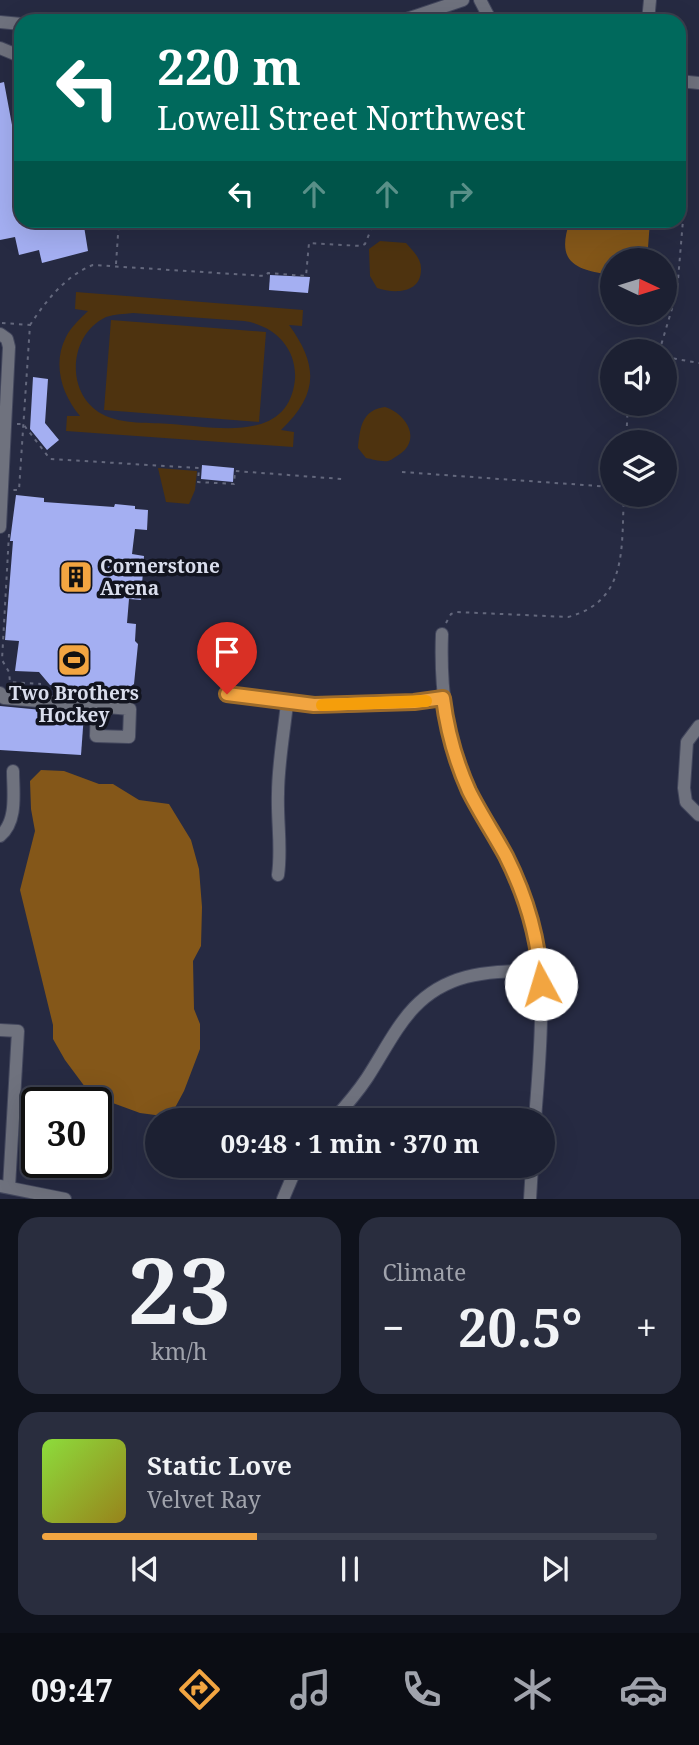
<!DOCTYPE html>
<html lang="en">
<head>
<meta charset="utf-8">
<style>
  :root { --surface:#1c2032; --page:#292d3e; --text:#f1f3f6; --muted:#a0a3ac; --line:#3a3e4d; --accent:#f2a541 }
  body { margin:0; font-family:"Noto Serif",serif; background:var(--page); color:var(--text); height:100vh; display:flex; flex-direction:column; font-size:26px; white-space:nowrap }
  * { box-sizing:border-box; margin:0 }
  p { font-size:23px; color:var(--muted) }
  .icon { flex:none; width:38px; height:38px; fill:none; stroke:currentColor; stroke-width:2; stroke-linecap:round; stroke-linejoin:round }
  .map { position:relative; height:1199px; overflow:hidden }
  .panel { display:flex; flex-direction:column; gap:18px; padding:18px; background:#0f121c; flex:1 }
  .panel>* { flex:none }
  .hud { position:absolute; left:14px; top:14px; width:672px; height:214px; border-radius:21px; box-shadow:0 7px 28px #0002,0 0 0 2px var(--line); background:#00695c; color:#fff; overflow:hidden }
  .needle { width:46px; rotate:94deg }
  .tools { position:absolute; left:600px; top:248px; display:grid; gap:14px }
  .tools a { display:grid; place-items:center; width:77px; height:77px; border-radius:50%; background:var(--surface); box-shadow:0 7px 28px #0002,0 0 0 2px var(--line); font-size:35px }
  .speed { position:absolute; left:21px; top:1087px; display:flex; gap:14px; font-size:35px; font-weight:700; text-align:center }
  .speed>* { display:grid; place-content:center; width:91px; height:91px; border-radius:50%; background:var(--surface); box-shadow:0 7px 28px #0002,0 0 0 2px var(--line); line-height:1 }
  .speed .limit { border:4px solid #111; border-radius:10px; background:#fff; color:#111 }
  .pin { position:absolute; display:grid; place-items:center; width:60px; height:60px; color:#fff; margin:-72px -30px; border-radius:50% 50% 50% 0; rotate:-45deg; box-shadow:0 0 7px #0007 }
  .pin .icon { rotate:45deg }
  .me { position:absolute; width:77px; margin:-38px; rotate:354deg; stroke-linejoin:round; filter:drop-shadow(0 0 5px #0008) }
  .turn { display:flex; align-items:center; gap:24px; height:147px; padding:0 28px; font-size:32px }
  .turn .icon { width:91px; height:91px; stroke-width:2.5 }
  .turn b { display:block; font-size:49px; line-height:60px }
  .lanes { display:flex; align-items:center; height:66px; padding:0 28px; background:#0003; justify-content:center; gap:35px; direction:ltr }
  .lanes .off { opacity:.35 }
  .big { font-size:52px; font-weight:700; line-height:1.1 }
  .panel .card { flex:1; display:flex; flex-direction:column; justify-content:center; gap:10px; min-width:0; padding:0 24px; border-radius:21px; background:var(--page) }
  .panel .dial { align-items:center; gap:0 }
  .dial b { font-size:91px; line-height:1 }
  .song { display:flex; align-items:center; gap:21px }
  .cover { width:84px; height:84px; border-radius:10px; background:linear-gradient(135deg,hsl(90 70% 55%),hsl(50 70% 35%)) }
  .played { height:7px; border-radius:4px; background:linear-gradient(90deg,var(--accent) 35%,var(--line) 35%) }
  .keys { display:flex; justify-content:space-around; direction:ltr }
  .heat { display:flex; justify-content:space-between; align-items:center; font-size:38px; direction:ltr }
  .panel .tiles { flex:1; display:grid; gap:18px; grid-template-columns:1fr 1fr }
  .card:last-child { grid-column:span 2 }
  .trip { position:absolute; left:145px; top:1108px; width:410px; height:70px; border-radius:35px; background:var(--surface); box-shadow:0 7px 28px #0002,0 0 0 2px var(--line); font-weight:700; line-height:70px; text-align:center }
  .tabs { display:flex; height:112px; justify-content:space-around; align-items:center; background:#0b0d14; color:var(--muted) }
  .tabs .icon { width:49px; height:49px }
  .tabs .on { color:var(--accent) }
  .tabs b { font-size:32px; color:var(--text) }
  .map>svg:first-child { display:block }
</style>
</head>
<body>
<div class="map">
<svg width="699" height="1199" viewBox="0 0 699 1199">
  <rect width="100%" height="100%" fill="#262a42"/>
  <g fill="#4e330f" fill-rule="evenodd">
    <path d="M380,241l26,2c6,7 15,15 15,25 1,26 -27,26 -44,20l-7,-12 -1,-27z"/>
    <path d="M76,292l227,18 -1,16 -13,-1c30,41 29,70 -8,105l13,2 -1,15 -227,-16 1,-15h13c-18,-21 -28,-52 -14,-79 5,-10 14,-18 22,-26l-13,-2zM133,313l111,8c29,4 53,26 51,58 -6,65 -80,48 -124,45 -21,-2 -49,1 -69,-10 -37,-20 -34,-79 4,-97 9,-3 18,-3 27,-4z"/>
    <path d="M111,320l155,12 -7,90 -155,-12z"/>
    <path d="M385,407c22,7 38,34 12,49 -2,1 -7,5 -9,5 -7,1 -16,-2 -22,-3l-8,-10c2,-21 4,-38 27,-41z"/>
    <path d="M158,468l39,3 -2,19 -6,14 -23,-2z"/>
  </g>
  <g fill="#845719">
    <path d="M570,221h80l-3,40h-35v14c-36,-5 -57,-12 -42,-54z"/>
    <path d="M41,770l23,1 35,13h14l26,16 30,4 22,36 8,29 3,38 -1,39 -8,15 1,48 6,15v25l-16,42 -14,26 -30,-4 -49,-18 -26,-35 -12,-21v-14l-33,-135 15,-59 -4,-22 -1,-28z"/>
  </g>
  <g fill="#a4aff2">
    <path d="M4,82l11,59 6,-1v80h62l5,31 -46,12 -3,-13 -20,5 -4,-18 -15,3v-157z"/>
    <path d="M270,275l40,2 -2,16 -39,-3z"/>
    <path d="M33,377l15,2 -3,44 14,17 -12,10 -17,-21z"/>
    <path d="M202,465l32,3 -1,14 -32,-3z"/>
    <path d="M16,495l28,3v4l70,5 1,-3 20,2v3l13,1 -1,20 -12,-1 -3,25 12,2 -3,44 -12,-1 -2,24 9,1 -1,17 3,3 -4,40 -11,8 -73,-7 -11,-13 -24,-1 4,-30 -14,-1 8,-99h-3z"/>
    <path d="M0,706l84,8 -3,41 -81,-5z"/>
  </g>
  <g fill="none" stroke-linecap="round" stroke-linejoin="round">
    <defs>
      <g id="minor">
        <path d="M480,0l11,21"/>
        <path d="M401,21l62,-21"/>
        <path d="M648,21l2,-21"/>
        <path d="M0,22l21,2"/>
        <path d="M0,48l17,7 4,6"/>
        <path d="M679,81l20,2"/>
        <path d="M0,334l7,5 2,8 -9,180"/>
        <path d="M442,634c-2,54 4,105 27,155 18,41 45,76 58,120 22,69 13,140 8,211"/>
        <path d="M0,693l4,5 126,11 -1,28 -33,-1 1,-30"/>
        <path d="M227,693l87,12 36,1 93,-7"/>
        <path d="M699,726l-12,16 -3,46 2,14 13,13"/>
        <path d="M0,836c18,-15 13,-44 13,-65"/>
        <path d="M278,875c4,-27 -1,-53 0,-81 0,-30 6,-61 9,-91"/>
        <path d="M0,1030l18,1 -9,156"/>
        <path d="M333,1120c12,-13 24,-27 34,-42 28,-43 43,-86 99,-101 24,-6 50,-6 75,-7"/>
        <path d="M0,1186l65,13"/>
        <path d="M283,1199l14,-33"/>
        <path d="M530,1199l2,-33"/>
      </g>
    </defs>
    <use href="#minor" stroke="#43475d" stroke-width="14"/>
    <g stroke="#64687d" stroke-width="2" stroke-dasharray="3.5 5" stroke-linecap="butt">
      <path d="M463,21l11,-9"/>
      <path d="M15,70l6,18"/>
      <path d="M679,133l3,-41"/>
      <path d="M116,264l3,-44"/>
      <path d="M2,323l28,2 -11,165h-7"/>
      <path d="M30,325c15,-23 36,-50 63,-60l172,11 3,-3 38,3 3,-33 52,3 4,-2 10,-24"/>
      <path d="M659,352l18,-60 8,-96 -6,-8"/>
      <path d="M665,357l34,6"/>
      <path d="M17,424h6l27,35 149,9 -1,14 36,2 1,-13 107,8"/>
      <path d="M626,443l2,-39"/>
      <path d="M402,472l210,15"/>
      <path d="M9,534l-7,126 7,12 1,10 31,2"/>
      <path d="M446,623l5,-9 5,-2 112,5c61,-16 53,-71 56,-122"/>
    </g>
    <use href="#minor" stroke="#6f727e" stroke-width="12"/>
  </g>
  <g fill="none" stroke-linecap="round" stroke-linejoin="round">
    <defs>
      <path id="route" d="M227,694l87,11 100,-3 29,-4c4,32 13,64 26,93 11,22 25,43 37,65 20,40 33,84 35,128"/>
    </defs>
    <use href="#route" stroke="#9d6b2a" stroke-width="18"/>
    <use href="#route" stroke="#f2a541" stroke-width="12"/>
    <path stroke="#f59e0b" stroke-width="12" d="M322,705l104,-4"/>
  </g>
  <defs>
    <symbol id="building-square" viewBox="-11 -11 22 22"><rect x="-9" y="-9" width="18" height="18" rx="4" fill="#f2a541" stroke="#12141f"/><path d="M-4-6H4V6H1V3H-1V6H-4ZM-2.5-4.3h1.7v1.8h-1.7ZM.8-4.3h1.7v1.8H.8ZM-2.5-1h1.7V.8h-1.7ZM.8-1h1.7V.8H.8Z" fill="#111"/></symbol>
    <symbol id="stadium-square" viewBox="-11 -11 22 22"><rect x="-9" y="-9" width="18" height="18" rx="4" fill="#f2a541" stroke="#12141f"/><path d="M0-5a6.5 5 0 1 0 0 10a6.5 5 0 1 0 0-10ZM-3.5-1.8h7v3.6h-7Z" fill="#111"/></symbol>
  </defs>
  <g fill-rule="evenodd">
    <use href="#building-square" x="57" y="558" width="38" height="38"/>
    <use href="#stadium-square" x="55" y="641" width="38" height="38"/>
  </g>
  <g text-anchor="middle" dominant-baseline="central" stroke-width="7" stroke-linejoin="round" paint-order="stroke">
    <g font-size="19" font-weight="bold" fill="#d9ddec" stroke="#12141f" text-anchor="start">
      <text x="100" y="566">Cornerstone<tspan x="100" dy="22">Arena</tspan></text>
      <text x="74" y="693" text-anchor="middle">Two Brothers<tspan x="74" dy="22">Hockey</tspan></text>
    </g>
  </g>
</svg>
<div class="tools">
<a><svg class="needle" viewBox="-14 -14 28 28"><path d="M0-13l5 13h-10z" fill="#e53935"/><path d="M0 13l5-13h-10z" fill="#a0a3ac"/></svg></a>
<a><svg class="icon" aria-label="sound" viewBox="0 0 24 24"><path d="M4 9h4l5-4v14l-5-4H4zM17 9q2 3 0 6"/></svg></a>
<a><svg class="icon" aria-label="layers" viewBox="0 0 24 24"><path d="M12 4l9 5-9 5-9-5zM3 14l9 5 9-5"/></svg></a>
</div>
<div class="speed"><div class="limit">30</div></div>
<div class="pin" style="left:227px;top:694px;background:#d93025"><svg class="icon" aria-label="arrive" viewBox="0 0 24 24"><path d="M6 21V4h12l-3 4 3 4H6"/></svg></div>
<svg class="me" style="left:541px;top:984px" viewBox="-20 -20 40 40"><circle r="19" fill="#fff"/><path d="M0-13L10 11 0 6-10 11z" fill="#f2a541"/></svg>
<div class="trip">09:48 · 1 min · 370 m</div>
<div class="hud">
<div class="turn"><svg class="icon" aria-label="left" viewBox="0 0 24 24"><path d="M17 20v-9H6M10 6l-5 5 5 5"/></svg><div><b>220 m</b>Lowell Street Northwest</div></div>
<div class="lanes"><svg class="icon" aria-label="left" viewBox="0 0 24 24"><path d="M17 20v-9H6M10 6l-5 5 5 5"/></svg><svg class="icon off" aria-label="ahead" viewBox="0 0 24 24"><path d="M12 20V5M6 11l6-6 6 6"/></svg><svg class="icon off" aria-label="ahead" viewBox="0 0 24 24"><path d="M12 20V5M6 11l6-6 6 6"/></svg><svg class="icon off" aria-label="right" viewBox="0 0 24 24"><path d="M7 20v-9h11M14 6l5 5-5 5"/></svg></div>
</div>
</div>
<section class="panel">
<div class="tiles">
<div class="card dial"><b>23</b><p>km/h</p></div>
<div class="card"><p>Climate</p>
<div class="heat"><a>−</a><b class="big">20.5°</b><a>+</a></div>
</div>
<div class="card">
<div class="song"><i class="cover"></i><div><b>Static Love</b><p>Velvet Ray</p></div></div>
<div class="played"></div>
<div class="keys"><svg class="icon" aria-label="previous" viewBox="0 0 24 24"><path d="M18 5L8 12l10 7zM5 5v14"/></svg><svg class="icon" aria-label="pause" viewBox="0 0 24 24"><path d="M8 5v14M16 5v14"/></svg><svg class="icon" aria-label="next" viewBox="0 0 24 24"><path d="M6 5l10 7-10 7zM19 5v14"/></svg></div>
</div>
</div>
</section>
<nav class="tabs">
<b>09:47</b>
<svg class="icon on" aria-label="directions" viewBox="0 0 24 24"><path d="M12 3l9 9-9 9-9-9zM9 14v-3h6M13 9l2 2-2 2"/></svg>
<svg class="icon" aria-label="music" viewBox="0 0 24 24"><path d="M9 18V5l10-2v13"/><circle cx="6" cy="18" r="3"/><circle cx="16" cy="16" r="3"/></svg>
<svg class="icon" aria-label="phone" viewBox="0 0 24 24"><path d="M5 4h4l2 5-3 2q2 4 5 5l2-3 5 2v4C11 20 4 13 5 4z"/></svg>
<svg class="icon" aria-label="climate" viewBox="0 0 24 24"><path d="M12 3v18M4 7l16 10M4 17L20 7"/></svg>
<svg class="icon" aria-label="car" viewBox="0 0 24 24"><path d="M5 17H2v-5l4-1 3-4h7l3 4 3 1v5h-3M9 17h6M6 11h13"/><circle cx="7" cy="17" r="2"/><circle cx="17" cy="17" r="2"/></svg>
</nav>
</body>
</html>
